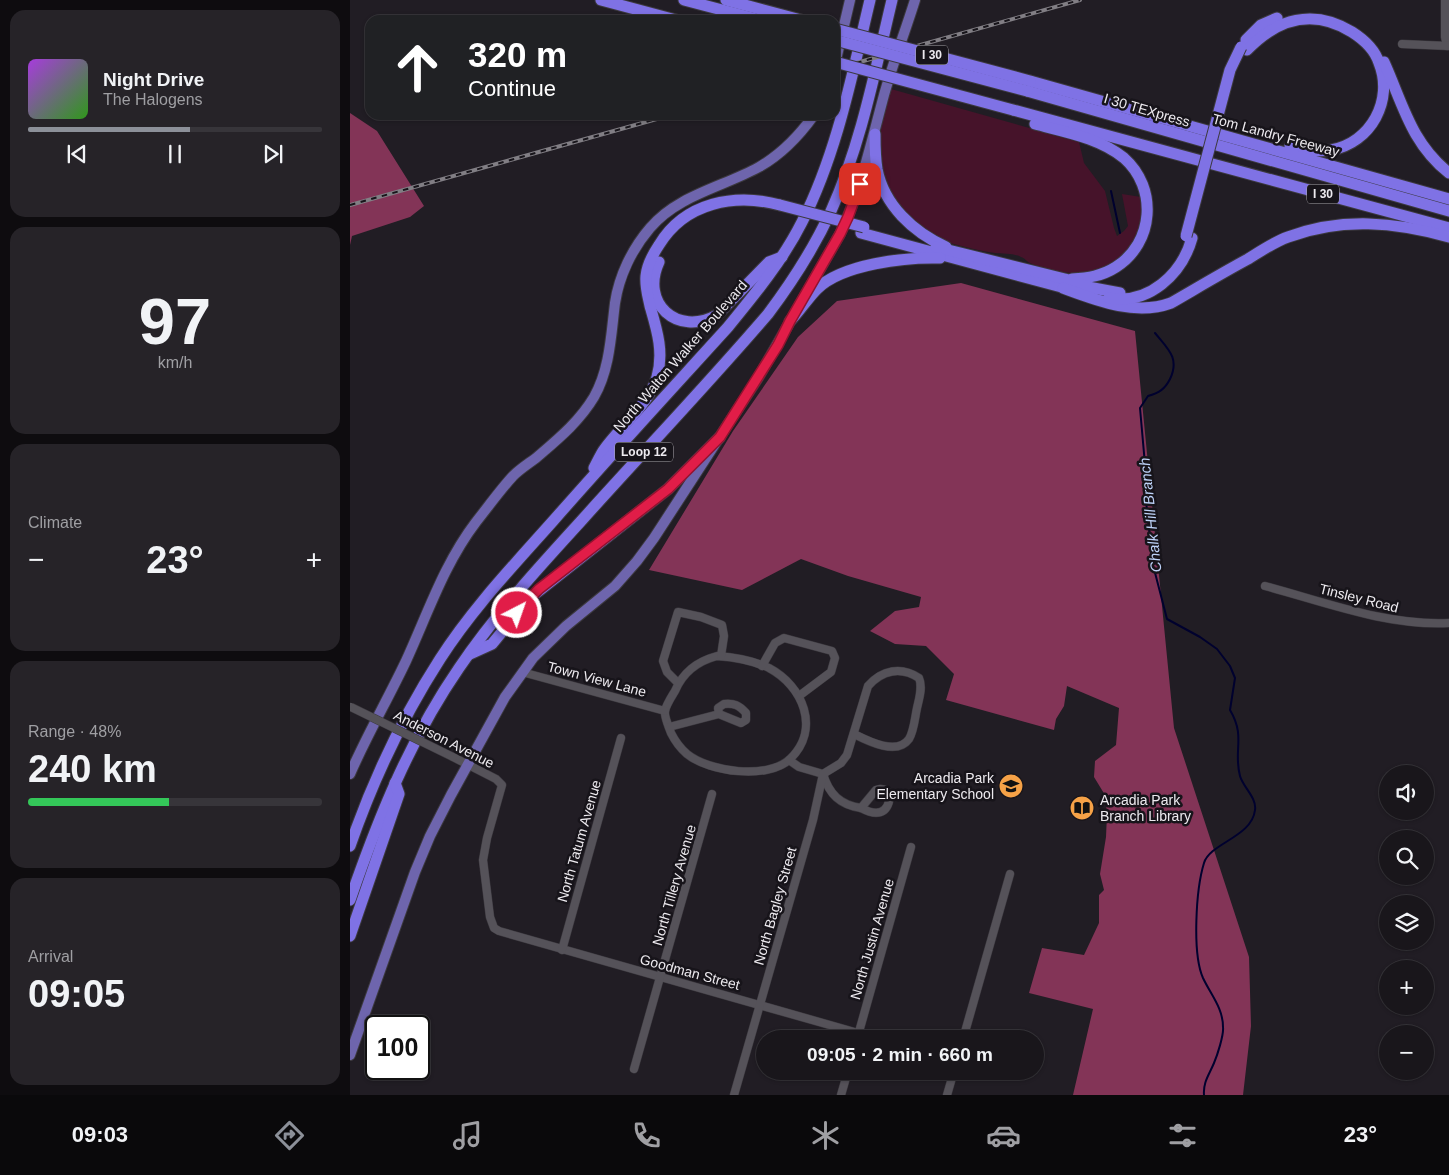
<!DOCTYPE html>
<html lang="en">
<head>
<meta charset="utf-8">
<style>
  :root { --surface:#19161b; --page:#262328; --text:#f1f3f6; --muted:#9f9fa3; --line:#37353a; --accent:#8c9099 }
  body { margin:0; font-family:Helvetica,sans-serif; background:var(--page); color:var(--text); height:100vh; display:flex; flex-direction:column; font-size:19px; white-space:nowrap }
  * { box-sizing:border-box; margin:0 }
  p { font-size:16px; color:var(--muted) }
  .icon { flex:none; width:28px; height:28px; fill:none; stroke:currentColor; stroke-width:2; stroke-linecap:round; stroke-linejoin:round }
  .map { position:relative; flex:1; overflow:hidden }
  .panel { display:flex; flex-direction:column; gap:10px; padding:10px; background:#0e0c0f; width:350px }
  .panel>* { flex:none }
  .banner { position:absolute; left:15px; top:15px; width:475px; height:105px; border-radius:15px; box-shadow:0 1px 4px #0004,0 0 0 1px var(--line); background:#202124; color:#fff; overflow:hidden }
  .fabs { position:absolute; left:1029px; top:765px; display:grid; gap:10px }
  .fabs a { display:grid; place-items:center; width:55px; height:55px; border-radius:50%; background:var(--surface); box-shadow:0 1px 4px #0004,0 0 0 1px var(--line); font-size:25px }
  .speed { position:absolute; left:15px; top:1015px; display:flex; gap:10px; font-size:25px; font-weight:700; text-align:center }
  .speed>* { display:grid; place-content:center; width:65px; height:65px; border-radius:50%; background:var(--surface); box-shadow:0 1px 4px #0004,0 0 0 1px var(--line); line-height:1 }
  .speed .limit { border:2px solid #111; border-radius:8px; background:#fff; color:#111 }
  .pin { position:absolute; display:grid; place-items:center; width:42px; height:42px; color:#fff; margin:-21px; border-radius:10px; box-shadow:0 2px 8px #0006 }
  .me { position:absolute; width:55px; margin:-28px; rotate:41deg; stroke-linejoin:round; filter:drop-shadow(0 0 4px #0008) }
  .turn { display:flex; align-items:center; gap:18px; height:105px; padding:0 20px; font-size:22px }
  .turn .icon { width:65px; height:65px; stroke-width:2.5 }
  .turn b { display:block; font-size:35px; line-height:42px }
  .big { font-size:38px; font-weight:600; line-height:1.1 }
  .panel .tile { flex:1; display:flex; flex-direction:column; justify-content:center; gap:8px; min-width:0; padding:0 18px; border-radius:15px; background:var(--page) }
  .panel .dial { align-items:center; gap:0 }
  .dial b { font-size:65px; line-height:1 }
  .song { display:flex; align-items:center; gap:15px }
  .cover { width:60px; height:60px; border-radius:8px; background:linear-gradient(135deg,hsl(280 70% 55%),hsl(110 70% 35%)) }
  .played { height:5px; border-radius:2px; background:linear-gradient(90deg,var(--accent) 55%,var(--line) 55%) }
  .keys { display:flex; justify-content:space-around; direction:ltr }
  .heat { display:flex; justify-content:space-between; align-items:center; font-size:28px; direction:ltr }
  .charge { height:8px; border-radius:4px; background:linear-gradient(90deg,#34c759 48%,var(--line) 0) }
  .trip { position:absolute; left:406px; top:1030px; width:288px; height:50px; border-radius:25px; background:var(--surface); box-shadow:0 1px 4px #0004,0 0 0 1px var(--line); font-weight:600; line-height:50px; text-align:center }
  .tab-bar { display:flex; height:80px; justify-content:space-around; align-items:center; background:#0a090b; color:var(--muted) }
  .tab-bar .icon { width:35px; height:35px }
  .tab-bar .on { color:var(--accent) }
  .tab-bar b { font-size:22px; color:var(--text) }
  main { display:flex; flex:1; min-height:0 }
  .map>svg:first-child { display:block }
</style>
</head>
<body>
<main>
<section class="panel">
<div class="tile">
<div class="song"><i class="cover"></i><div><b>Night Drive</b><p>The Halogens</p></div></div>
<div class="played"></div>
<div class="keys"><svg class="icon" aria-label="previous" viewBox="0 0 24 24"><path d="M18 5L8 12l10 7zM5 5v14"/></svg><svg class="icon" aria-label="pause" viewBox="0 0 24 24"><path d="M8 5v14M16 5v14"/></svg><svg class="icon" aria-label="next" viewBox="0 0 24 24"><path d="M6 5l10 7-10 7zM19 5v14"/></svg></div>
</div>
<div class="tile dial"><b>97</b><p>km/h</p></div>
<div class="tile"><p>Climate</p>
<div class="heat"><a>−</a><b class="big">23°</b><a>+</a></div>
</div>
<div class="tile"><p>Range · 48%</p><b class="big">240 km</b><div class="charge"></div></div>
<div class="tile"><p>Arrival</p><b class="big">09:05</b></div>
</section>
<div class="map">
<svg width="1099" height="1095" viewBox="0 0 1099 1095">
  <rect width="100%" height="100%" fill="#211d24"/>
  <path fill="#46132a" d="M541,89l188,53 5,21 21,28 9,37 3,8 7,-5 4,-5 -6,-32 19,3c8,42 -26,82 -70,76 -11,-1 -31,-5 -41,-10 -3,-1 -5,-5 -9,-6 -7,-4 -18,-3 -26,-4 -15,-2 -30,-6 -45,-10 -46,-14 -75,-64 -70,-110 2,-15 7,-30 11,-44z"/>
  <g fill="#833457">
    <path d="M0,113l27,18 47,75 -14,11 -58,19 -2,9z"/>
    <path d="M611,283l174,48 39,397 75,229 2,69 -8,69h-170l20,-86 -64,-16 13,-45 42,7 15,-32v-28l5,-5 -4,-16 6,-37 1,-23 -2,-19 -11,-18 1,-16 21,-16 3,-37 -52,-22 -3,20 -8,13 -2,11 -108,-30 8,-26 -28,-28 -31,-2 -25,-13 25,-20 24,-4 2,-10 -73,-21 -47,-17 -59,31 -93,-20 84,-139 65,-94 39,-36z"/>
  </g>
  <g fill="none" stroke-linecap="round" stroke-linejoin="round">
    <g stroke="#00012e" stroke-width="2">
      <path d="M761,191l9,42"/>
      <path d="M805,333c13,16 25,25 15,46 -5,10 -11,14 -22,17l-8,12 6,68 -1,16 8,73 14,54 33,18 17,12 13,17 5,12 -5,32c16,27 3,40 10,66 3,11 17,22 15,34 -3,27 -45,33 -51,53 -8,26 -12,90 -1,115 8,17 20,30 20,49 1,8 -6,29 -9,36 -5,12 -11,19 -10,32"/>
    </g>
    <defs>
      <g id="minor">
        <path d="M1095,0v37l2,9"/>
        <path d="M1052,44l47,2"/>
        <path d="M915,586c60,16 121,40 184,37"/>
        <path d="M367,656c16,1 37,5 52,12 34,18 52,61 21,91 -22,21 -81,13 -103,-5 -7,-6 -12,-13 -16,-21 -2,-6 -7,-16 -6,-22 1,-6 7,-15 10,-20 8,-19 23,-30 42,-35z"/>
        <path d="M412,666l13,-23 9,-5 48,13 3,7 -4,14 -32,24"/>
        <path d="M172,672l143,39"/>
        <path d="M328,683l-11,-11 -4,-11 15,-49 23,5 21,8 2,11 -3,20"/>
        <path d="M319,727l50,-13 22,9 5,-3v-7c-7,-8 -12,-10 -22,-9l-6,4 1,6"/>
        <path d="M103,757l43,22 6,6 -15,53 -4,22 7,57 4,11 5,3 380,108"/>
        <path d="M439,760l10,7 24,7c6,20 17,31 38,34"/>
        <path d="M530,789l6,1 4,6c-2,19 -14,20 -29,12l15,-18z"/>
        <path d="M212,950l59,-212"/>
        <path d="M507,1039l54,-192"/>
        <path d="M613,1039l47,-165"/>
        <path d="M284,1069l78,-275"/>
        <path d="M384,1095l79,-275 10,-46 18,-11 6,-8 21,-69c14,-16 33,-20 51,-8 4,9 0,21 -2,30 -2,9 -3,23 -8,31 -12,17 -41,2 -55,-5"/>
        <path d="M491,1095l7,-24"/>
        <path d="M597,1095l7,-24"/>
      </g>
      <g id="major">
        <path d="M485,64l15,-64"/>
        <path d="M0,774c17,-39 38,-75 56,-113 22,-48 38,-97 70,-139 12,-15 24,-32 37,-46 7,-7 15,-12 23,-18 22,-19 43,-36 58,-61 16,-28 17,-62 21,-94 4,-27 17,-54 35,-75 28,-33 73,-41 109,-61 23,-13 40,-31 55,-52"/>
        <path d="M0,1055l65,-183 15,-36 21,-41 54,-98 28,-39 33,-32 49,-40 22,-25 17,-23 104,-160 82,-144c21,-44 31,-91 44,-139 9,-32 21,-63 31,-95"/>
      </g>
      <g id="highway">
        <path d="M251,0l75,20"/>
        <path d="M334,0l76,20"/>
        <path d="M376,0l75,20"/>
        <path d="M896,40l15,-15 16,-7"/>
        <path d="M897,50c30,-31 66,-42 105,-18 11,7 23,18 27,31 15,37 -8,80 -48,87 -14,2 -27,0 -41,-4"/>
        <path d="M1034,62c19,42 27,81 65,111"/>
        <path d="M680,81l419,118"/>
        <path d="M677,91l422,120"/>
        <path d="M663,110l436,118"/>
        <path d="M685,124c30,8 65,14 89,34 34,30 30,85 -8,109 -14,9 -28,11 -44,12"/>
        <path d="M525,134c0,12 0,23 2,35 7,36 36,63 69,78"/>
        <path d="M511,233l208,56"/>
        <path d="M586,247l129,32 23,8 32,6"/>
        <path d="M309,262c-19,41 18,75 58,53l52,-53 13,-5"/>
        <path d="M713,288c35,13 73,28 108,15 26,-15 51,-30 77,-44 13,-8 26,-17 40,-22 54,-20 107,-15 161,0"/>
        <path d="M759,298c40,7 73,-24 83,-60"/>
        <path d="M440,321c10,-10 17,-22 27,-32 25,-25 89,-32 123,-31"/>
        <path d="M244,468c3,-6 6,-12 9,-17 15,-22 47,-48 54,-74 7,-25 0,-47 -7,-71 -2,-10 -5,-19 -4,-30 1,-11 7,-22 13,-31 26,-43 76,-52 121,-40"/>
        <path d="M120,654l22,-10 38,-46 138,-109 52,-52"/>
        <path d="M0,846c23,-66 52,-128 90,-187 32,-50 73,-93 113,-138 57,-65 116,-129 175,-194 27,-33 55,-67 74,-105 35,-69 50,-147 68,-222"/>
        <path d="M0,900c28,-81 60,-161 109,-232 36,-53 80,-101 123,-148 62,-69 126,-136 186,-206 24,-32 46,-66 63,-103 30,-67 44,-140 61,-211"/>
        <path d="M0,936l49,-142 -4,-11"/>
      </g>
    </defs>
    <use href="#minor" stroke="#3c393f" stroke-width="9"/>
    <use href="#major" stroke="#3c393f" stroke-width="12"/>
    <use href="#highway" stroke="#3c393f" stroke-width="13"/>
    <use href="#minor" stroke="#555259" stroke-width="8"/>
    <use href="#major" stroke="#6e65ad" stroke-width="10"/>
    <use href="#highway" stroke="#7f72e5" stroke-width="11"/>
    <defs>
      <g id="rail">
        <path d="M485,69l245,-69"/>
        <path d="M0,205l321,-90"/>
      </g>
    </defs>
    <use href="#rail" stroke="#817e84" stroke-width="4"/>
    <use href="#rail" stroke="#17141a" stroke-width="2" stroke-dasharray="5.5" stroke-linecap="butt"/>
    <defs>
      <path id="minor-bridge" d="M1,707l102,50"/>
      <g id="highway-bridge">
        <path d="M485,29l195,52"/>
        <path d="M485,40l192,51"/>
        <path d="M485,62l178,48"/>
        <path d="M430,205l84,22"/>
        <path d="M836,236l44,-166 11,-23"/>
      </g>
    </defs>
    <use href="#minor-bridge" stroke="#3c393f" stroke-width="9" stroke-linecap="butt"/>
    <use href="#highway-bridge" stroke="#3c393f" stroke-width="13" stroke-linecap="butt"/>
    <use href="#minor-bridge" stroke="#555259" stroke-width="8"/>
    <use href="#highway-bridge" stroke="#7f72e5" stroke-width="11"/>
  </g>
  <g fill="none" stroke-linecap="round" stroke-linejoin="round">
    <defs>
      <path id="route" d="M167,613l13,-15 9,-9 129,-100 52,-52 58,-92 12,-24 50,-87 8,-17 12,-33"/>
    </defs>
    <use href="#route" stroke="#92132f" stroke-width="12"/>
    <use href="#route" stroke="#e11d48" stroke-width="9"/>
  </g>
  <defs>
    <symbol id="school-disc" viewBox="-11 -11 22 22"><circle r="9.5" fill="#f6a247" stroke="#17141a"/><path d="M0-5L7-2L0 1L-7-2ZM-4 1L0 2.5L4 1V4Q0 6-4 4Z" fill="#111"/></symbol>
    <symbol id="library-disc" viewBox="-11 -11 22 22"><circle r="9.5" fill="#f6a247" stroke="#17141a"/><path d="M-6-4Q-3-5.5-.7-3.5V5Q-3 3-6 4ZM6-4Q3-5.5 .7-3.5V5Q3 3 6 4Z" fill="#111"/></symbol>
  </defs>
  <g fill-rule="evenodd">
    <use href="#school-disc" x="647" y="772" width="28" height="28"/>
    <use href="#library-disc" x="718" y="794" width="28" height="28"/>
  </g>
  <g text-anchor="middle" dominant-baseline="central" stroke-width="5" stroke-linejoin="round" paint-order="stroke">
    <g fill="#17141a" stroke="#adaaaf" stroke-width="1">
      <rect x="566" y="45.5" width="32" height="19" rx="4"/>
      <rect x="957" y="184.5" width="32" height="19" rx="4"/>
      <rect x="265" y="442.5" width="58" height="19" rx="4"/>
    </g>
    <g font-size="12" font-weight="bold" fill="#edeaef">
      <text x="582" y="55">I 30</text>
      <text x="973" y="194">I 30</text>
      <text x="294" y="452">Loop 12</text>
    </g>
    <g font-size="14" fill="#edeaef" stroke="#17141a">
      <text transform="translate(797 110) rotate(16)">I 30 TEXpress</text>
      <text transform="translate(926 135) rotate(15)">Tom Landry Freeway</text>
      <text transform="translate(330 356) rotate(-49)">North Walton Walker Boulevard</text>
      <text transform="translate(1009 598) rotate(14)">Tinsley Road</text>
      <text transform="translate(247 679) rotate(15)">Town View Lane</text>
      <text transform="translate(94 739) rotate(27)">Anderson Avenue</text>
      <text transform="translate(229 841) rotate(-74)">North Tatum Avenue</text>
      <text transform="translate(324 885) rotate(-74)">North Tillery Avenue</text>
      <text transform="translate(425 906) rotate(-74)">North Bagley Street</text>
      <text transform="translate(522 939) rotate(-74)">North Justin Avenue</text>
      <text transform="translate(340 972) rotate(15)">Goodman Street</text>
    </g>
    <g font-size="14" fill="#edeaef" stroke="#17141a" text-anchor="end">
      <text x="644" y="778">Arcadia Park<tspan x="644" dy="16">Elementary School</tspan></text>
      <text x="750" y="800" text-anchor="start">Arcadia Park<tspan x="750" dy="16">Branch Library</tspan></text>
    </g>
    <g font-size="15" font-style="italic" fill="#bdd2f8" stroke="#17141a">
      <text transform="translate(800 515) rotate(-96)">Chalk Hill Branch</text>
    </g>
  </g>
</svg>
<div class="fabs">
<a><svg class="icon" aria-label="sound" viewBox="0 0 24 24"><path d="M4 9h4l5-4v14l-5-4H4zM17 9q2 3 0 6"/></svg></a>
<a><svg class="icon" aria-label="search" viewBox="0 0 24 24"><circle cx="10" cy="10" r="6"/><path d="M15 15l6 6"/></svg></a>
<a><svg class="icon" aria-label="layers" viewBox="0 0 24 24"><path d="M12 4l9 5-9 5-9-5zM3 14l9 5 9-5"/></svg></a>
<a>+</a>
<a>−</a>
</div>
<div class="speed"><div class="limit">100</div></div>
<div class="pin" style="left:510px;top:184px;background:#d93025"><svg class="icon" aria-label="arrive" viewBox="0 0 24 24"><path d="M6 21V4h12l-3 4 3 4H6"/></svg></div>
<svg class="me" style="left:167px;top:613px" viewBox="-20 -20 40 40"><circle r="17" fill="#e11d48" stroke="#fff" stroke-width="3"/><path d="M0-11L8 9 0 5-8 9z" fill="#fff"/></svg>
<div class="trip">09:05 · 2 min · 660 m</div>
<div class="banner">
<div class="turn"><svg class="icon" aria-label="ahead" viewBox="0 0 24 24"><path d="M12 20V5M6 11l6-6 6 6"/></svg><div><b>320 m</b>Continue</div></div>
</div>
</div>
</main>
<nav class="tab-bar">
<b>09:03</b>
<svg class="icon on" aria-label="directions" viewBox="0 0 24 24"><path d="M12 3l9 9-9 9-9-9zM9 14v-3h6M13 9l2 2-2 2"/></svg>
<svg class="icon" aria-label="music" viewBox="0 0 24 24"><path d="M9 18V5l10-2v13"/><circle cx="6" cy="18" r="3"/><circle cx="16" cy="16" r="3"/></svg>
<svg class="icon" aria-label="phone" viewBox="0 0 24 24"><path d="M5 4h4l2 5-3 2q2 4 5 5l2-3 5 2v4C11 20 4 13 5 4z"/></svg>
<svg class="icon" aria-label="climate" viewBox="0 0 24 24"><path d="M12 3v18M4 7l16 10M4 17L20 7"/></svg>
<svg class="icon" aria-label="car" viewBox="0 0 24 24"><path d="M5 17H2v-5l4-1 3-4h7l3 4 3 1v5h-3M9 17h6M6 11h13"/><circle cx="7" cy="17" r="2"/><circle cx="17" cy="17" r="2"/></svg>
<svg class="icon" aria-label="filters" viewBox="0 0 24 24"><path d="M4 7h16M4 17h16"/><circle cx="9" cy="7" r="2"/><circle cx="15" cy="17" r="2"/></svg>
<b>23°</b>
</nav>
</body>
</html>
